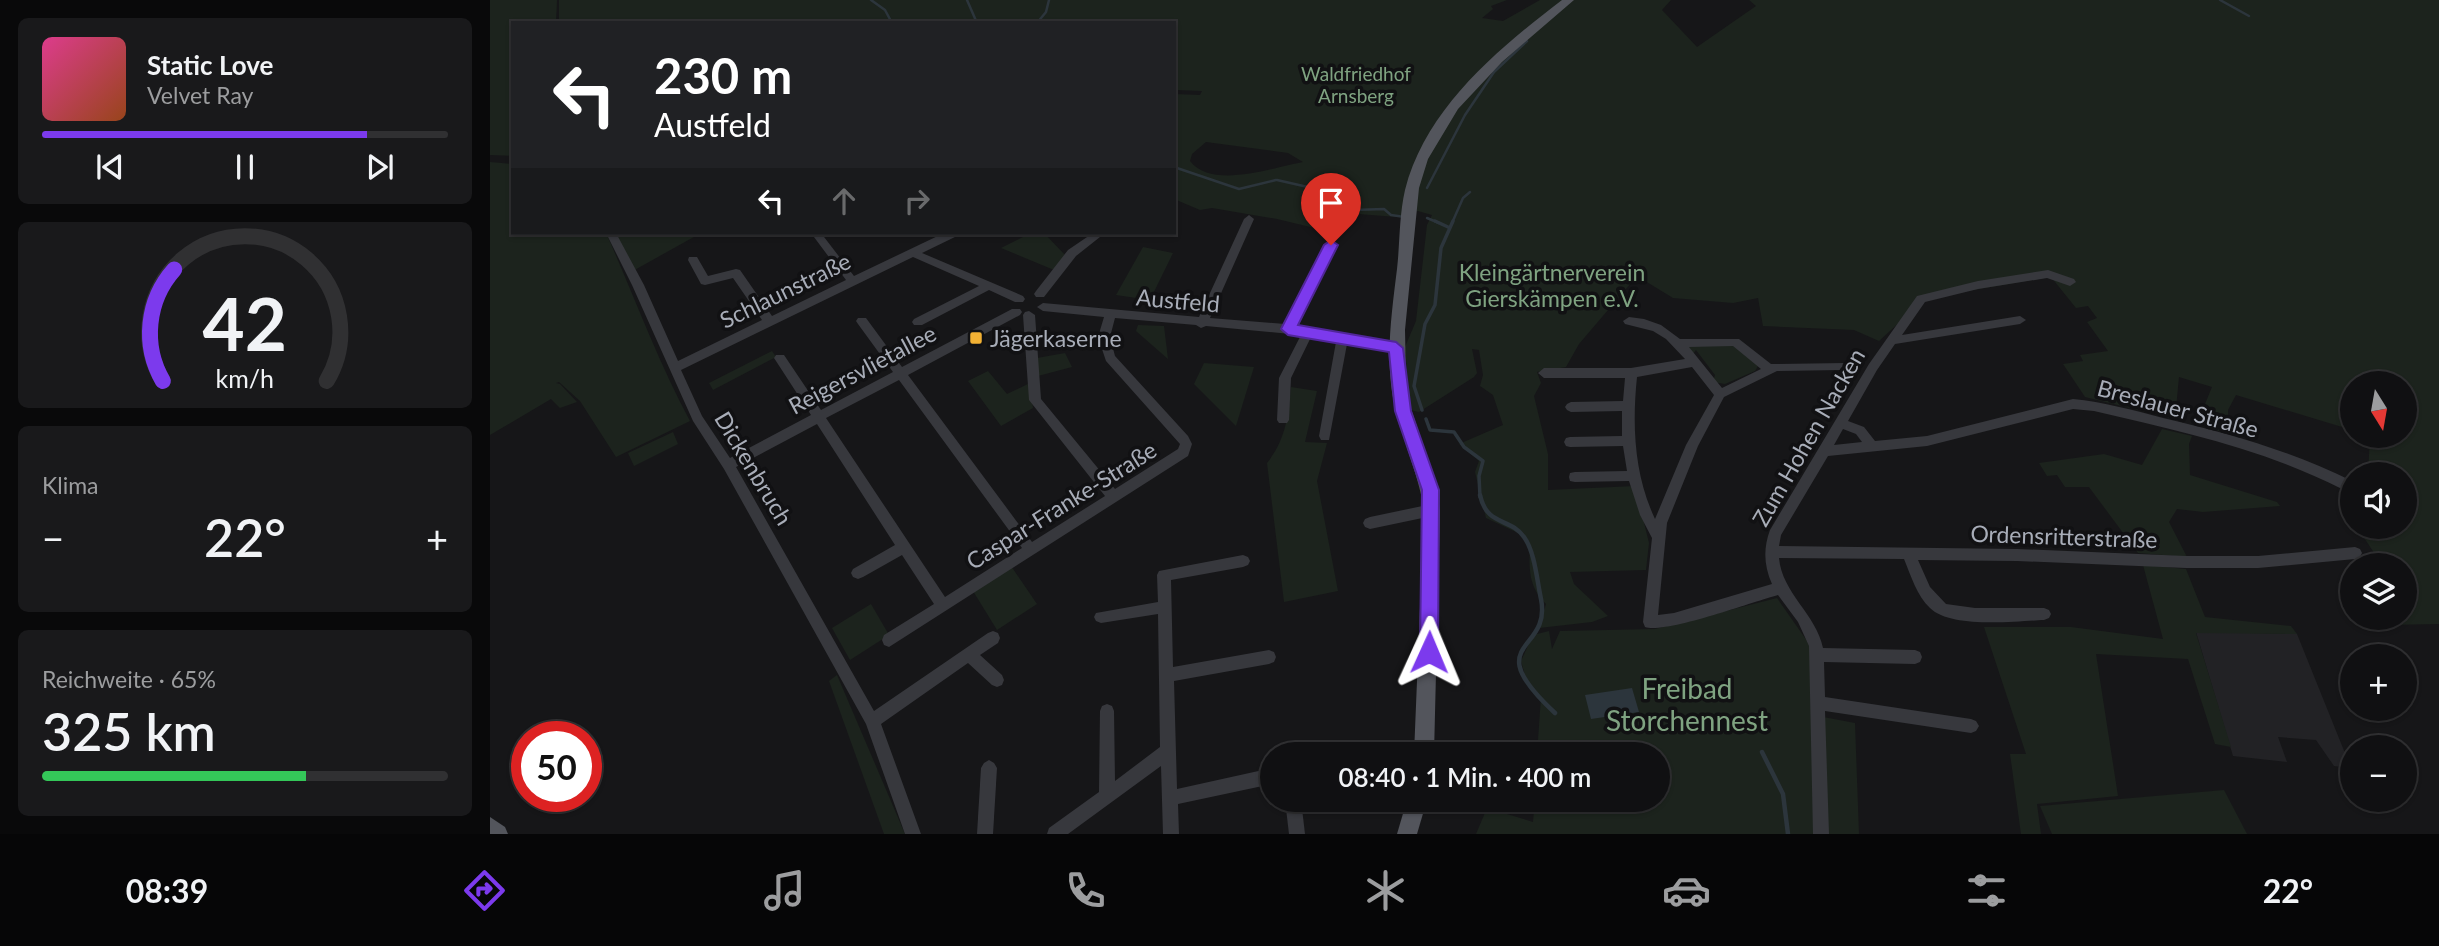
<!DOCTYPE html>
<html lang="de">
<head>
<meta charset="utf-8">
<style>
  :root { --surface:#101012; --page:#19191b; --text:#f1f3f6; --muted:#9c9d9f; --line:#303032; --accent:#7c3aed }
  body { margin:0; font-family:Lato,sans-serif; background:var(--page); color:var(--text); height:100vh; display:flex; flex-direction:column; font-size:26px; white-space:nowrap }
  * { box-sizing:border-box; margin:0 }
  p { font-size:23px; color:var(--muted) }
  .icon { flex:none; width:38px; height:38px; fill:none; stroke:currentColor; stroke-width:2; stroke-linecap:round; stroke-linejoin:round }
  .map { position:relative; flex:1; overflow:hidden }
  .drawer { display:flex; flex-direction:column; gap:18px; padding:18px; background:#09090a; width:490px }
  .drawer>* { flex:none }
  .hud { position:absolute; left:21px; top:21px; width:665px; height:214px; border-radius:0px; box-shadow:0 2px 5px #0004,0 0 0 2px var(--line); background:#202124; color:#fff; overflow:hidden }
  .needle { width:46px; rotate:169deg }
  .buttons { position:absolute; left:1850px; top:371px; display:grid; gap:14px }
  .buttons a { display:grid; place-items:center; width:77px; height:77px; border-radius:50%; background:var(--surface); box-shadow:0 2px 5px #0004,0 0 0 2px var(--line); font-size:35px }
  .speed { position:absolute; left:21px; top:721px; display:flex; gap:14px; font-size:35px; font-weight:700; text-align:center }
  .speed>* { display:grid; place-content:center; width:91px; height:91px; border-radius:50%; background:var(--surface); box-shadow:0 2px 5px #0004,0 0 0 2px var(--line); line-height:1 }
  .speed .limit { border:10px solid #d22; background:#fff; color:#111 }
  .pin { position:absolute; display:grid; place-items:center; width:60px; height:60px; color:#fff; margin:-72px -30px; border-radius:50% 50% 50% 0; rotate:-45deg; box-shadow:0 0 7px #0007 }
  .pin .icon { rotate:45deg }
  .me { position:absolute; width:77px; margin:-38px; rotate:1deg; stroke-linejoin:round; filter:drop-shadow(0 0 5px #0008) }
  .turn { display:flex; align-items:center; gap:24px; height:147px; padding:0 28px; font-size:32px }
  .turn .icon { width:91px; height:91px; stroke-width:2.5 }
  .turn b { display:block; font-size:49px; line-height:60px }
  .lanes { display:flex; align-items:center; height:66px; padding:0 28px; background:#0003; justify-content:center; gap:35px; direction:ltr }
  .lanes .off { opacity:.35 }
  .big { font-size:52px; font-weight:600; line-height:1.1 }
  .drawer .tile { flex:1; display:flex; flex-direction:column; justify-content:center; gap:10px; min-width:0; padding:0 24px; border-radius:10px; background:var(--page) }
  .drawer .dial { align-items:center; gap:0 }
  .dial svg { height:182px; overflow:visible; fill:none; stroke:var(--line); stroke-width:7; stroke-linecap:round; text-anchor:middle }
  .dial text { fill:var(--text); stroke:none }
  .song { display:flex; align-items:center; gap:21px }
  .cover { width:84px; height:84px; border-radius:10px; background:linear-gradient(135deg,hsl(330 70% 55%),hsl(20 70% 35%)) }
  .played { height:7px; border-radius:4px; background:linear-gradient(90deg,var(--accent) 80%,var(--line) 80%) }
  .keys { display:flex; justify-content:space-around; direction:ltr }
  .heat { display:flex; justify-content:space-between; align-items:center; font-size:38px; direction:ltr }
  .charge { height:10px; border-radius:5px; background:linear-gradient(90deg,#34c759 65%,var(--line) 0) }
  .trip { position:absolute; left:770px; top:742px; width:410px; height:70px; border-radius:35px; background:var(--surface); box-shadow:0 2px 5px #0004,0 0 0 2px var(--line); font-weight:600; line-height:70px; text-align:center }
  .dock { display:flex; height:112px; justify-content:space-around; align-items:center; background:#060607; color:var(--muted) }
  .dock .icon { width:49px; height:49px }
  .dock .active { color:var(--accent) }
  .dock b { font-size:32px; color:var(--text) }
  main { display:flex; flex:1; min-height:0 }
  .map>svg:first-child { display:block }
</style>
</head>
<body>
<main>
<section class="drawer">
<div class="tile">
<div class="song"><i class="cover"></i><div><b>Static Love</b><p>Velvet Ray</p></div></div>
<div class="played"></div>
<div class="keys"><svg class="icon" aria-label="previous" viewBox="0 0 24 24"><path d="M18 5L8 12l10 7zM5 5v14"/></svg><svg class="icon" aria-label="pause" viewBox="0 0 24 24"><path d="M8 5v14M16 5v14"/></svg><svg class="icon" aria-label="next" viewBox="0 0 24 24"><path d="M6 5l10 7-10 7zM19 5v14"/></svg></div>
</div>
<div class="tile dial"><svg viewBox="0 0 100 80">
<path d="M14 69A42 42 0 1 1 86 69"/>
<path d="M14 69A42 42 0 0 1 19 20" stroke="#7c3aed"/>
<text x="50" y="56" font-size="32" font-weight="700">42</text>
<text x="50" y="72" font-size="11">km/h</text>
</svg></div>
<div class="tile"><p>Klima</p>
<div class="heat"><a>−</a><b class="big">22°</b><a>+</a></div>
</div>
<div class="tile"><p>Reichweite · 65%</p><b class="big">325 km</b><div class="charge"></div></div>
</section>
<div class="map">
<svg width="1949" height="834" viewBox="0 0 1949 834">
  <rect width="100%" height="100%" fill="#161618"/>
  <path fill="#222225" d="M1706,632l101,2 54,134 -17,-2 -18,-26 -38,-3 9,25 -54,-6z"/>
  <g fill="#1c231d" fill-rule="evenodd">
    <path d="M0,0h67l-1,23h-43v133l-23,-1z"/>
    <path d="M69,0h948l-16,6 2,3 -11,9 21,3 37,-21h131l-9,10 35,37 59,-41 -7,-6h690v624l-52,1 -5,-7h22v-53h-22l-23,-35v-3h45v-53h-36l2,-38h34v-53h-52v47l-116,-35 -8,15 1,24 -24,-7v-23l7,-17 -33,-10 -4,42 -90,-22 -22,-33 20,-3 -3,-6 28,-4 -21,-29 10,-4 -9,-12 -12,2 -25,-31 -125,21 -47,43 -25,-11 -91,-4 -5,-28 -25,5 -60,-5 -36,-22 -58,68 -13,23 -29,5 4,11 -7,13 14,58v36l87,-4 14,57 -3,27 -76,2 4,12 34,32 -16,6 -53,6 7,-24c-18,-18 -17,-35 -16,-60l-12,-11 -32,-15 -11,-46 4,-11 -20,-17 44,-19 -10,-30 -13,-9 3,-11 -4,-25 -7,-1 5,24 -3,4 -55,35 -9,-2 -5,-63 11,-26 11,-96 5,-10 -14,-4 -21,6 -52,-4 -6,25 -12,-7 -50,-12 -65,-11 -12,2 -26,-11v-105l26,1 2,-4 -26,-1 -2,3v-70h-615zM716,142l82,11 15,9c-29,5 -91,28 -113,-1l2,-7z"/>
    <path d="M0,162l23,2v69h93c28,62 51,127 84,188l-74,36 -36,-56 -21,-19 -3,1 4,1 17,18 -17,6 -9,-9 -61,36z"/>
    <path d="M124,233h87l-70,39z"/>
    <path d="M541,233h13l21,22 -11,15 -53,-22z"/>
    <path d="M653,247l30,6 -23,47 -34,-5z"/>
    <path d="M648,325l26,1 4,33 -32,-28z"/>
    <path d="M1240,343l28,23 -3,5 -30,13 -12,-2 2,-7 -19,-25 -4,5 -6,-9z"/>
    <path d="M282,351l4,6 -63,33 -4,-7z"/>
    <path d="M575,353l7,14 -34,9 -1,-18z"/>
    <path d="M714,363l50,4 -18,59 -42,-42z"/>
    <path d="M498,371l19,23 23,-11 3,25 -32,18 -33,-45z"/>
    <path d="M801,387l26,4 -12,51 22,1 -10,38 21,110 -54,11 -17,-139c19,-24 21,-46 24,-76z"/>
    <path d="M1672,429l30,7 -3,8 1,31 87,27 3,4 -77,6 -26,-3 -8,13 18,35 -49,-4 -49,-66h-24l-8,-12 -10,1 -8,-13 65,-9 38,11z"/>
    <path d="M183,432l5,12 -44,22 -6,-13z"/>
    <path d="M1653,565l43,4 19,48 86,9 6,8 -101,-1 35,114 -16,-3 -27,-85 -92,-5 22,142 -81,8 4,30h-20l-11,-80h16l-42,-127h87l92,12z"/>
    <path d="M521,566l26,38 -40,26 -24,-39z"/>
    <path d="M1287,598l35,50 6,68 37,7 4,111h-383l11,-26 46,14 2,-22h122v-46h-120l4,-57 -14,-15 -6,-21 12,-26 16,-4 3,18 8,-18 95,-2z"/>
    <path d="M381,604l18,31 -39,25 -18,-32z"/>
    <path d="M347,675l68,159h-21l-55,-153z"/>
    <path d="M1734,790l23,44h-195l-12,-28z"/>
  </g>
  <path fill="#2c353c" d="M1142,688l7,24 -48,7 -6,-24z"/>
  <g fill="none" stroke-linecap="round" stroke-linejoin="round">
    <g stroke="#2c353c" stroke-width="2.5">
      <path d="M381,0l14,10 7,13"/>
      <path d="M477,0l10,23"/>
      <path d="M1730,0l29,16"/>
      <path d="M547,23l9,-11 3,-12"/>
      <path d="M684,167l65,22 37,-9"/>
      <path d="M787,180l66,15 11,15 30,-1 7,6 14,2"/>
      <path d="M937,188l38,-73 29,-43 33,-31"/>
      <path d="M937,218l12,5"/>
      <path d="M962,223l11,-25 7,-6"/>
    </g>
    <g stroke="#2c353c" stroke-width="3.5">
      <path d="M945,221l13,6"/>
      <path d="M932,410l-8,-24 11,-62 10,-19 6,-57 12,-27"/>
      <path d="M936,419l4,11 24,2 10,15 19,14 -4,15 1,21"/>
    </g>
    <g stroke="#2c353c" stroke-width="4.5">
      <path d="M990,495c7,32 30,22 44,42 11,15 13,44 17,62 11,55 -64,41 14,114"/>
      <path d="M1272,752l21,42 5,40"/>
    </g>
    <g fill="#37383d" fill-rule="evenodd">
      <path d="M759,215l5,4 -44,99 75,6 41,-79 5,-4 5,4 -41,81 101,18 6,4 -6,4 -49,-8 -18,96h-8l-2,-4 17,-94 -25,-5 -20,41 -2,42 -2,3h-8l-2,-3 2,-42 22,-43 -95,-9 -5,2 -5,-3 -81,-7 -5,19 5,19 73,80 4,8 -4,12 -299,191 -5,-2 -2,-5 2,-5 50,-31 -32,-49 -39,22 -5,2 -5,-2 -2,-4 2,-4 42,-24 -78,-121 -81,43 138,244 114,-78 5,-2 5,2 2,5 -2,5 -18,12 22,20 2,5 -2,5 -5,2 -5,-2 -24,-22 -87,61 40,110h-16l-39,-110 -142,-255 -31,-48 -61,-136 -26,-52h10l28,52 34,76 84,-41 -29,-42 -28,7 -4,-1 -13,-24 1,-3h8l11,19 28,-7 4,1 32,46 74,-36 -35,-47h10l33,43 90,-43h14l-1,3 -35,17 101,43 2,3 -2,3h-8l-26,-12 -67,35h-8l-2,-3 2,-3 65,-33 -66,-29 -232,113 21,46 28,42 81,-43 -35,-54 -2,-3 2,-3h8l37,55 72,-38 -35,-48 -2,-3 2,-3h8l36,49 110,-58h8l2,3 -2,3 -112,60 124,167 73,-46 -76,-96 -6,-85 2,-3 4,-1 6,4 6,84 74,90 63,-40 2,-5 -74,-83 -8,-24 6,-20 -61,-6 -6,-4 6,-4 156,14 45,-98zM409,380l123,168 -77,49 -119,-179z"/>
      <path d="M603,233h12l-29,23 -32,41h-8l-2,-3 2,-3 32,-41z"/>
      <path d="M1558,270l26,9 2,3 -6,4 -23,-8 -69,11 -53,13 -23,33 118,-19 6,4 -6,4 -125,20 -18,26 -29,51 16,6 11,14 52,-5 146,-37c30,3 60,11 90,19 65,15 128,33 189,63v8l-5,1 -5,-1c-78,-40 -163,-58 -248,-78l-21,-2 -146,37 -99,10 -47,79 -2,11 238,3 169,7h72l97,-9 5,2 2,4 -2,4 -5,2 -97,9h-72l-169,-7 -99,-1 12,27 16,17 29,4h69l5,2 2,4 -2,4 -5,2c-28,1 -93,9 -114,-12 -13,-12 -19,-32 -26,-49l-125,-1c3,35 37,56 44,90l92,2 5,2 2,5 -2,5 -5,2 -91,-2 1,35 146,22 5,2 3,5 -3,5 -5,2 -146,-22 4,123h-16l-4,-188 -11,-24 -20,-27c-26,7 -112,39 -133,32l-2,-5 9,-84 -12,-23 -11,-34 -54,1 -5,-1 -1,-4 1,-4 5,-1 52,-1 -4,-25 -53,1 -4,-1 -2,-4 2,-4 4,-1 52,-1v-25l-51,1 -4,-2 -2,-3 2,-3 4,-2 52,-1 2,-23h-81l-6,-5 6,-5h87l54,-9 -19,-20 -13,-8 -28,-7 -2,-3 6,-4 15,2 17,6 19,14h59l32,25 74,-1 2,3 -6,4 -64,1 -53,26 -26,49 -31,77 -9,92 16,-2 98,-29c-8,-18 -9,-35 -2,-54l99,-166 48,-68 61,-15zM1243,346l28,23 -39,19 -33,-41zM1202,367l22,28 -28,50 -31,74c-21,-45 -23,-94 -18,-142zM1353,429l13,5 6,8 -28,3z"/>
      <path d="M942,504l5,2 2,4 -2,4 -5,2 -62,13 -5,-2 -2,-4 2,-4 5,-2z"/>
      <path d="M753,555l5,2 2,4 -2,4 -5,2 -72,13 2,87 96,-17 5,2 2,5 -2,5 -5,2 -95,17 3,108 95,-21v16l-94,20 1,30h-16l-2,-68 -93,68h-21l2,-6 50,-36 1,-81 2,-5 5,-2 5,2 2,5 1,70 45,-34 -2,-133 -57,9 -5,-2 -2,-4 2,-4 62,-11 -1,-27 2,-4z"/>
      <path d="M499,760l5,3 3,5 -4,66h-16l4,-66 3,-5z"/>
      <path d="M795,800h16l4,34h-16z"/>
    </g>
    <g fill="#53555c" fill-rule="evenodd">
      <path d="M1072,0h12l-72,62 -44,47 -30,50 -9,29 -14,142 1,48 5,31 24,71 5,30 -6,244h-20l10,-244c-6,-41 -26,-78 -32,-118 -6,-41 0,-82 5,-123 3,-26 2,-53 8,-79 21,-82 93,-141 157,-190z"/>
      <path d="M917,800h20l-10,34h-20z"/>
      <path d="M0,817l15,10 3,7h-18z"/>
    </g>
  </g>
  <path fill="#7c3aed" stroke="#51269a" stroke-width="2" d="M841,240l7,5 -40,80 98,17 7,6 8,63 28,79 -1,162 -3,6 -6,3 -7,-3 -2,-6 2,-162 -27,-79 -6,-59 -101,-17 -7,-6 43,-84z"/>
  <rect fill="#f2b134" stroke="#111113" stroke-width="2.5" x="479" y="331" width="14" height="14" rx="3.5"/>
  <g text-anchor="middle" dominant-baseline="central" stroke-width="7" stroke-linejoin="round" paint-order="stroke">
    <g font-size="19" fill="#7fa381" stroke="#111113">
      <text x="866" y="73">Waldfriedhof<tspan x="866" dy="22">Arnsberg</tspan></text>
    </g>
    <g font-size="23" fill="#7fa381" stroke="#111113">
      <text x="1062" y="272">Kleingärtnerverein<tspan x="1062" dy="26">Gierskämpen e.V.</tspan></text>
    </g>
    <g font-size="23" fill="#a8adb8" stroke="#111113">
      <text transform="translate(295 290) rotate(-26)">Schlaunstraße</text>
      <text transform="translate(688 300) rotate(5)">Austfeld</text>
      <text transform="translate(372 369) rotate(-28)">Reigersvlietallee</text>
      <text transform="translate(1688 408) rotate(15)">Breslauer Straße</text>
      <text transform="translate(1318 437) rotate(-60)">Zum Hohen Nacken</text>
      <text transform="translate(264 468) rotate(59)">Dickenbruch</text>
      <text transform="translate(571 505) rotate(-32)">Caspar-Franke-Straße</text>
      <text transform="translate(1574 536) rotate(2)">Ordensritterstraße</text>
    </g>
    <g font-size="23" fill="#a8adb8" stroke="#111113" text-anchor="start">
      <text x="500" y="338">Jägerkaserne</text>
    </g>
    <g font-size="28" fill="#7fa381" stroke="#111113">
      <text x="1197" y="688">Freibad<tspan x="1197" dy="32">Storchennest</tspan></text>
    </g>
  </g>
</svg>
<div class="buttons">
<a><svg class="needle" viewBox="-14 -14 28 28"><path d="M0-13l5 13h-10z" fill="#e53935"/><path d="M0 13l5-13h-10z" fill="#9c9d9f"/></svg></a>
<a><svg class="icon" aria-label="sound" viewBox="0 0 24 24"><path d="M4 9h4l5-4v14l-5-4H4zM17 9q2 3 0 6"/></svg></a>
<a><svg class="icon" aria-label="layers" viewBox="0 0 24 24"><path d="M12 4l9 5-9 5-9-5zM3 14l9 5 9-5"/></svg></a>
<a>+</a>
<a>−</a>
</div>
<div class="speed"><div class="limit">50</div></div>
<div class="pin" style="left:841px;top:245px;background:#d93025"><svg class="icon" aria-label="arrive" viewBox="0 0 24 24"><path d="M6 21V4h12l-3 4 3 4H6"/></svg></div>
<svg class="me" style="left:939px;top:652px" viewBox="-20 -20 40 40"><path d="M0-17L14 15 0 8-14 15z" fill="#7c3aed" stroke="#fff" stroke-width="4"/></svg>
<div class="trip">08:40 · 1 Min. · 400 m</div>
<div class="hud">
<div class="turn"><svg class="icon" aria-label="left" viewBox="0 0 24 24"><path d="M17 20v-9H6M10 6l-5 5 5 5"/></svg><div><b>230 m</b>Austfeld</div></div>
<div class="lanes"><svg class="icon" aria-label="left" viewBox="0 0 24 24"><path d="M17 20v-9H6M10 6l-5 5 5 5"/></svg><svg class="icon off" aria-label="ahead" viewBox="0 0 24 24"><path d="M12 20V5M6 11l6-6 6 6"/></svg><svg class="icon off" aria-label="right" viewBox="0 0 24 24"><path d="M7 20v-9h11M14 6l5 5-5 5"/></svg></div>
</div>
</div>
</main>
<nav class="dock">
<b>08:39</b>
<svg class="icon active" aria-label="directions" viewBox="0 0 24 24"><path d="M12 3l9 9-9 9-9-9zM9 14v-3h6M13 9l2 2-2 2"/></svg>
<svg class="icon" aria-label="music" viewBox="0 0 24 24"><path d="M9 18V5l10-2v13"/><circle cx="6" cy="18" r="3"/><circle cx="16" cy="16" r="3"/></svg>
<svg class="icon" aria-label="phone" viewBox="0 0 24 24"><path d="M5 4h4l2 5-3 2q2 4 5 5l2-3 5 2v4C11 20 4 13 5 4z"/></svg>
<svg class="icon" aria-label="climate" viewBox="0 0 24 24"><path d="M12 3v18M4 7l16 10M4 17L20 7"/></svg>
<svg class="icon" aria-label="car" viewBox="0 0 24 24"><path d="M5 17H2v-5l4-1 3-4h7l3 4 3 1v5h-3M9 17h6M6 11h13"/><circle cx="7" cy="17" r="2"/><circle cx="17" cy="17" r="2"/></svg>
<svg class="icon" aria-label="filters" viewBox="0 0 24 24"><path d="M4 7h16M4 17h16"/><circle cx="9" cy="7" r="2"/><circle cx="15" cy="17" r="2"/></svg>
<b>22°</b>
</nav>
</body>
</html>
